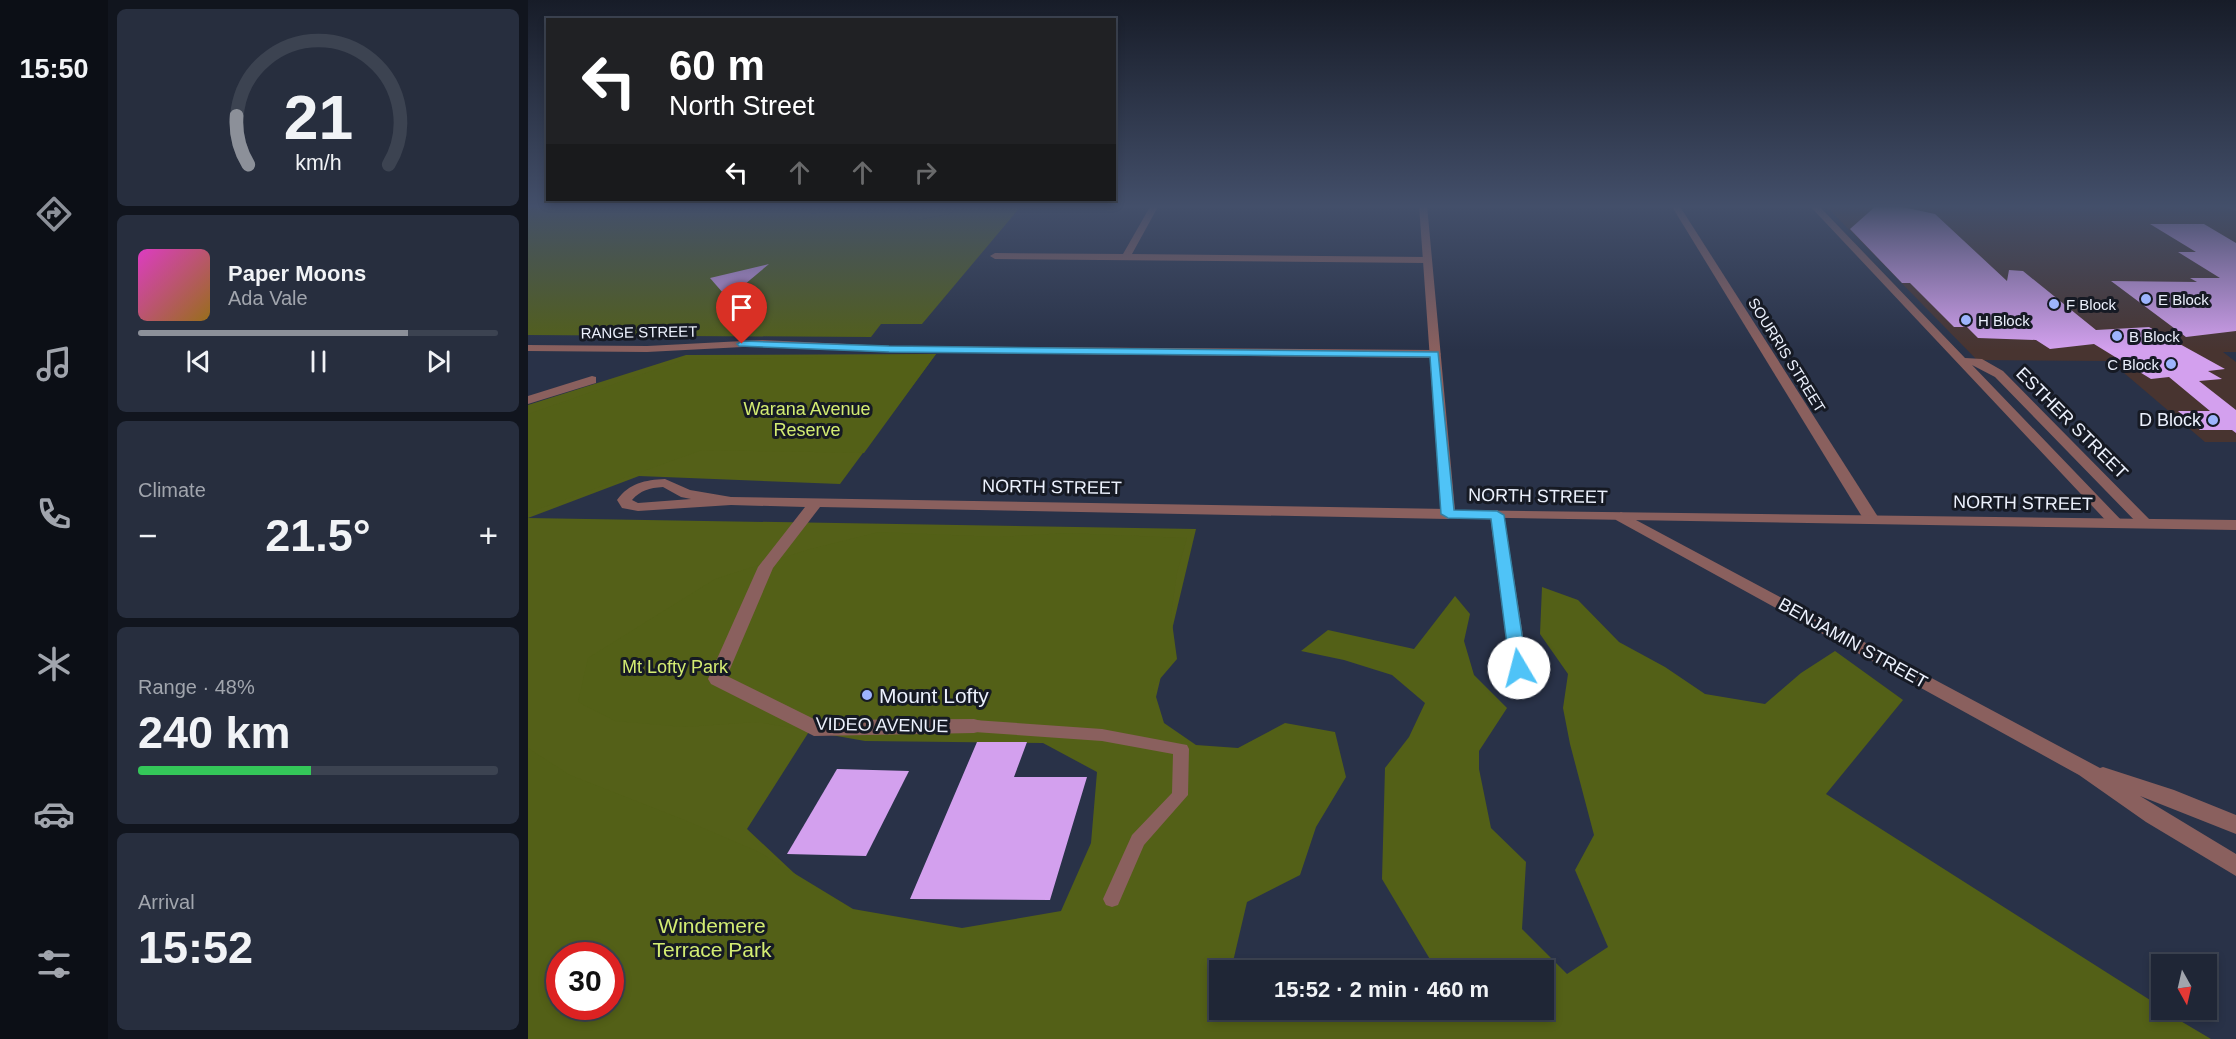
<!DOCTYPE html>
<html lang="en">
<head>
<meta charset="utf-8">
<style>
  :root { --surface:#1f2636; --page:#272e3e; --text:#f1f3f6; --muted:#a1a5ad; --line:#3c4351; --accent:#8c9099 }
  body { margin:0; font-family:Arial,sans-serif; background:var(--page); color:var(--text); height:100vh; display:flex; flex-direction:column; font-size:22px; white-space:nowrap }
  * { box-sizing:border-box; margin:0 }
  p { font-size:20px; color:var(--muted) }
  .icon { flex:none; width:33px; height:33px; fill:none; stroke:currentColor; stroke-width:2; stroke-linecap:round; stroke-linejoin:round }
  .map { position:relative; flex:1; overflow:hidden }
  .drawer { display:flex; flex-direction:column; gap:9px; padding:9px; background:#11151e; width:420px }
  .drawer>* { flex:none }
  .guide { position:absolute; left:18px; top:18px; width:570px; height:183px; border-radius:0px; box-shadow:0 3px 9px #0003,0 0 0 2px var(--line); background:#202124; color:#fff; overflow:hidden }
  .needle { width:39px; rotate:172deg }
  .buttons { position:absolute; left:1623px; top:954px; display:grid; gap:12px }
  .buttons a { display:grid; place-items:center; width:66px; height:66px; border-radius:0px; background:var(--surface); box-shadow:0 3px 9px #0003,0 0 0 2px var(--line); font-size:30px }
  .speed { position:absolute; left:18px; top:942px; display:flex; gap:12px; font-size:30px; font-weight:700; text-align:center }
  .speed>* { display:grid; place-content:center; width:78px; height:78px; border-radius:50%; background:var(--surface); box-shadow:0 3px 9px #0003,0 0 0 2px var(--line); line-height:1 }
  .speed .limit { border:9px solid #d22; background:#fff; color:#111 }
  .pin { position:absolute; display:grid; place-items:center; width:51px; height:51px; color:#fff; margin:-62px -26px; border-radius:50% 50% 50% 0; rotate:-45deg; box-shadow:0 0 6px #0007 }
  .pin .icon { rotate:45deg }
  .me { position:absolute; width:66px; margin:-33px; rotate:352deg; stroke-linejoin:round; filter:drop-shadow(0 0 4px #0008) }
  .turn { display:flex; align-items:center; gap:21px; height:126px; padding:0 24px; font-size:27px }
  .turn .icon { width:78px; height:78px; stroke-width:2.5 }
  .turn b { display:block; font-size:42px; line-height:51px }
  .lanes { display:flex; align-items:center; height:57px; padding:0 24px; background:#0003; justify-content:center; gap:30px; direction:ltr }
  .lanes .off { opacity:.35 }
  .big { font-size:45px; font-weight:600; line-height:1.1 }
  .drawer .widget { flex:1; display:flex; flex-direction:column; justify-content:center; gap:9px; min-width:0; padding:0 21px; border-radius:9px; background:var(--page) }
  .drawer .dial { align-items:center; gap:0 }
  .dial svg { height:156px; overflow:visible; fill:none; stroke:var(--line); stroke-width:7; stroke-linecap:round; text-anchor:middle }
  .dial text { fill:var(--text); stroke:none }
  .song { display:flex; align-items:center; gap:18px }
  .cover { width:72px; height:72px; border-radius:9px; background:linear-gradient(135deg,hsl(310 70% 55%),hsl(40 70% 35%)) }
  .played { height:6px; border-radius:3px; background:linear-gradient(90deg,var(--accent) 75%,var(--line) 75%) }
  .keys { display:flex; justify-content:space-around; direction:ltr }
  .heat { display:flex; justify-content:space-between; align-items:center; font-size:33px; direction:ltr }
  .charge { height:9px; border-radius:4px; background:linear-gradient(90deg,#34c759 48%,var(--line) 0) }
  .trip { position:absolute; left:681px; top:960px; width:345px; height:60px; border-radius:0px; background:var(--surface); box-shadow:0 3px 9px #0003,0 0 0 2px var(--line); font-weight:600; line-height:60px; text-align:center }
  main { display:flex; flex:1; min-height:0 }
  .tab-bar { display:flex; flex-direction:column; width:108px; justify-content:space-around; align-items:center; background:#0c0f16; color:var(--muted) }
  .tab-bar .icon { width:42px; height:42px }
  .tab-bar .selected { color:var(--accent) }
  .tab-bar b { font-size:27px; color:var(--text) }
  .map>svg:first-child { display:block }
</style>
</head>
<body>
<main>
<nav class="tab-bar">
<b>15:50</b>
<svg class="icon selected" aria-label="directions" viewBox="0 0 24 24"><path d="M12 3l9 9-9 9-9-9zM9 14v-3h6M13 9l2 2-2 2"/></svg>
<svg class="icon" aria-label="music" viewBox="0 0 24 24"><path d="M9 18V5l10-2v13"/><circle cx="6" cy="18" r="3"/><circle cx="16" cy="16" r="3"/></svg>
<svg class="icon" aria-label="phone" viewBox="0 0 24 24"><path d="M5 4h4l2 5-3 2q2 4 5 5l2-3 5 2v4C11 20 4 13 5 4z"/></svg>
<svg class="icon" aria-label="climate" viewBox="0 0 24 24"><path d="M12 3v18M4 7l16 10M4 17L20 7"/></svg>
<svg class="icon" aria-label="car" viewBox="0 0 24 24"><path d="M5 17H2v-5l4-1 3-4h7l3 4 3 1v5h-3M9 17h6M6 11h13"/><circle cx="7" cy="17" r="2"/><circle cx="17" cy="17" r="2"/></svg>
<svg class="icon" aria-label="filters" viewBox="0 0 24 24"><path d="M4 7h16M4 17h16"/><circle cx="9" cy="7" r="2"/><circle cx="15" cy="17" r="2"/></svg>
</nav>
<section class="drawer">
<div class="widget dial"><svg viewBox="0 0 100 80">
<path d="M14 69A42 42 0 1 1 86 69"/>
<path d="M14 69A42 42 0 0 1 8 44" stroke="#8c9099"/>
<text x="50" y="56" font-size="32" font-weight="700">21</text>
<text x="50" y="72" font-size="11">km/h</text>
</svg></div>
<div class="widget">
<div class="song"><i class="cover"></i><div><b>Paper Moons</b><p>Ada Vale</p></div></div>
<div class="played"></div>
<div class="keys"><svg class="icon" aria-label="previous" viewBox="0 0 24 24"><path d="M18 5L8 12l10 7zM5 5v14"/></svg><svg class="icon" aria-label="pause" viewBox="0 0 24 24"><path d="M8 5v14M16 5v14"/></svg><svg class="icon" aria-label="next" viewBox="0 0 24 24"><path d="M6 5l10 7-10 7zM19 5v14"/></svg></div>
</div>
<div class="widget"><p>Climate</p>
<div class="heat"><a>−</a><b class="big">21.5°</b><a>+</a></div>
</div>
<div class="widget"><p>Range · 48%</p><b class="big">240 km</b><div class="charge"></div></div>
<div class="widget"><p>Arrival</p><b class="big">15:52</b></div>
</section>
<div class="map">
<svg width="1708" height="1039" viewBox="0 0 1708 1039">
  <rect width="100%" height="100%" fill="#293248"/>
  <path fill="#483430" d="M1297,205h411v147h-13l13,10v80h-31l-95,-81 -133,-1z"/>
  <g fill="#546018" fill-rule="evenodd">
    <path d="M298,205h75l-17,7 -32,1 7,-6 -50,7z"/>
    <path d="M387,205h49l-15,9 -32,6 -9,-8z"/>
    <path d="M408,354l-96,130 -201,-8 -111,42v-113l158,-50z"/>
    <path d="M0,518l668,11 -45,189 -332,-2 -72,113 97,91 -316,119zM32,956h50v50h-50z"/>
  </g>
  <g fill="#536017" fill-rule="evenodd">
    <path d="M110,205h188l-15,9 50,-8 -8,7 31,-1 17,-7h14l-7,7 9,8 32,-6 15,-9h58l-100,119h-41l-10,13 -343,-2v-129l106,1z"/>
    <path d="M408,354l-72,99 -162,-3 -174,63v-99l155,-54z"/>
    <path d="M351,532l120,5 67,-4 121,5 -10,35 -6,42 6,44 -24,28 11,36 32,22 42,3 47,-25 50,9 11,45 -30,50 -16,48 -53,27 -16,68h-11v40h324v-40h-112l2,-4 -52,-87 3,-111 24,-31 16,-34 -33,-28 -48,-15 -43,-9 27,-21 86,19 41,-53 15,18 -6,27 10,34 33,33 -28,43v18l12,59 35,34 -4,67 45,45 41,-27 -33,-77 19,-35 -24,-91 -7,-36 5,-34 -28,-40 2,-47 36,13 41,42 46,25 40,27 60,10 36,-31 34,-22 68,49 -77,94 335,213 1,3 49,29h-1683v-291l42,27 112,44 77,33 94,57 109,19 99,-17 30,-68 6,-71 -54,-29 -178,-2 -107,-19 -74,5 -69,-6 -37,-19 10,-44 127,-79 95,-30zM32,956h50v50h-50z"/>
  </g>
  <g fill="#d3a0ee">
    <path d="M1349,205h16l42,9 72,67 2,-11 14,1 73,59 53,-3 76,42 -17,2 14,8 -23,2 37,29v23l-4,-3h-32l-22,-19h32l-41,-34 -18,2 -57,-35 -44,5 -14,-9 -58,-2 -11,-11h-13l-44,-44h-8l-52,-54z"/>
    <path d="M1622,224h54l32,19v88l-50,6 -75,-56 86,1 -7,-4h30l-42,-26h18z"/>
    <path d="M241,264l-31,26 -15,3 -13,-15z"/>
    <path d="M449,742h50l-13,35h73l-37,123 -140,-1z"/>
    <path d="M309,769l72,2 -43,85 -79,-2z"/>
  </g>
  <g fill="none" stroke-linecap="round" stroke-linejoin="round">
    <path fill="#8a605e" fill-rule="evenodd" d="M446,720l128,9 85,16 2,4 -1,46 -44,50 -26,60 -6,2 -6,-2 -3,-6 29,-64 40,-42 1,-39 -71,-13 -128,-9 -5,-2 -3,-4 3,-4z"/>
    <g fill="#8a605e" fill-rule="evenodd">
      <path d="M623,205h8l-27,49 294,3 5,3 -5,3 -431,-4 -5,-3 5,-3 128,1z"/>
      <path d="M1143,205h8l201,315 -3,3h-10l-3,-3z"/>
      <path d="M1281,205h9l147,153 17,1 21,12 148,150 3,3 -3,3h-10l-146,-150 -23,-12 152,158 -8,5 -5,-2z"/>
      <path d="M234,340l127,6 546,4 6,4 -6,4 -546,-6 -127,-6 -115,6 -119,-1v-6l119,1z"/>
      <path d="M64,376l4,1v6l-68,21v-8z"/>
      <path d="M137,479l25,11 41,7 717,12 7,5 -7,5 -628,-12 -47,61 -46,108 89,44 158,-1 7,2 3,5 -3,5 -7,2 -160,3 -103,-52 -3,-5 50,-112 47,-60 -74,-2 -93,6 -16,-3 -5,-8c12,-17 28,-20 48,-21zM135,487l18,10 10,2 -53,4 -6,-3c9,-10 17,-12 31,-13z"/>
      <path d="M969,510l7,5 24,153 -3,5 -6,2 -6,-2 -3,-5 -20,-153z"/>
      <path d="M1093,512l479,256 3,-1 71,23 62,25v19l-96,-38 96,58v22l-90,-54 -67,-47 -463,-255 -2,-3z"/>
    </g>
    <g fill="#8a605e" fill-rule="evenodd">
      <path d="M891,205h8l28,305 781,10v10l-793,-13 -2,-3z"/>
      <path d="M1697,205h11v6l-10,-4z"/>
    </g>
  </g>
  <linearGradient id="sky" x2="0" y2="1"><stop stop-color="#171c28"/><stop offset="0.59" stop-color="#434f6a"/><stop offset="1" stop-color="#434f6a" stop-opacity="0"/></linearGradient>
  <rect width="1708" height="350" fill="url(#sky)"/>
  <path fill="#4fc3f7" stroke="#337fa1" stroke-width="1.5" d="M214,341l147,5 549,6 16,158 43,1 7,4 23,153 -3,5h-11l-3,-5 -19,-149 -43,-1 -7,-4 -11,-157 -541,-5 -150,-6 -2,-2z"/>
  <g fill="#9db4fd" stroke="#161a24" stroke-width="2">
    <circle cx="1618" cy="299" r="6"/>
    <circle cx="1526" cy="304" r="6"/>
    <circle cx="1438" cy="320" r="6"/>
    <circle cx="1589" cy="336" r="6"/>
    <circle cx="1643" cy="364" r="6"/>
    <circle cx="1685" cy="420" r="6"/>
    <circle cx="339" cy="695" r="6"/>
  </g>
  <g text-anchor="middle" dominant-baseline="central" stroke-width="6" stroke-linejoin="round" paint-order="stroke">
    <g font-size="15" fill="#ecf1fd" stroke="#161a24" text-anchor="start">
      <text x="1630" y="299">E Block</text>
      <text x="1538" y="304">F Block</text>
      <text x="1450" y="320">H Block</text>
      <text x="1601" y="336">B Block</text>
      <text x="1631" y="364" text-anchor="end">C Block</text>
    </g>
    <g font-size="15" fill="#ecf1fd" stroke="#161a24">
      <text transform="translate(111 332) rotate(-1)">RANGE STREET</text>
      <text transform="translate(1259 355) rotate(58)">SOURRIS STREET</text>
    </g>
    <g font-size="18" fill="#d3ec72" stroke="#161a24">
      <text x="279" y="409">Warana Avenue<tspan x="279" dy="21">Reserve</tspan></text>
      <text x="147" y="667">Mt Lofty Park</text>
    </g>
    <g font-size="18" fill="#ecf1fd" stroke="#161a24" text-anchor="end">
      <text x="1673" y="420">D Block</text>
    </g>
    <g font-size="18" fill="#ecf1fd" stroke="#161a24">
      <text transform="translate(1544 423) rotate(45)">ESTHER STREET</text>
      <text transform="translate(524 487) rotate(1)">NORTH STREET</text>
      <text transform="translate(1010 496) rotate(1)">NORTH STREET</text>
      <text transform="translate(1495 503) rotate(1)">NORTH STREET</text>
      <text transform="translate(1325 643) rotate(29)">BENJAMIN STREET</text>
      <text transform="translate(354 725) rotate(1)">VIDEO AVENUE</text>
    </g>
    <g font-size="21" fill="#ecf1fd" stroke="#161a24" text-anchor="start">
      <text x="351" y="695">Mount Lofty</text>
    </g>
    <g font-size="21" fill="#d3ec72" stroke="#161a24">
      <text x="184" y="925">Windemere<tspan x="184" dy="24">Terrace Park</tspan></text>
    </g>
  </g>
</svg>
<div class="buttons">
<a><svg class="needle" viewBox="-14 -14 28 28"><path d="M0-13l5 13h-10z" fill="#e53935"/><path d="M0 13l5-13h-10z" fill="#a1a5ad"/></svg></a>
</div>
<div class="speed"><div class="limit">30</div></div>
<div class="pin" style="left:214px;top:344px;background:#d93025"><svg class="icon" aria-label="arrive" viewBox="0 0 24 24"><path d="M6 21V4h12l-3 4 3 4H6"/></svg></div>
<svg class="me" style="left:991px;top:668px" viewBox="-20 -20 40 40"><circle r="19" fill="#fff"/><path d="M0-13L10 11 0 6-10 11z" fill="#4fc3f7"/></svg>
<div class="trip">15:52 · 2 min · 460 m</div>
<div class="guide">
<div class="turn"><svg class="icon" aria-label="left" viewBox="0 0 24 24"><path d="M17 20v-9H6M10 6l-5 5 5 5"/></svg><div><b>60 m</b>North Street</div></div>
<div class="lanes"><svg class="icon" aria-label="left" viewBox="0 0 24 24"><path d="M17 20v-9H6M10 6l-5 5 5 5"/></svg><svg class="icon off" aria-label="ahead" viewBox="0 0 24 24"><path d="M12 20V5M6 11l6-6 6 6"/></svg><svg class="icon off" aria-label="ahead" viewBox="0 0 24 24"><path d="M12 20V5M6 11l6-6 6 6"/></svg><svg class="icon off" aria-label="right" viewBox="0 0 24 24"><path d="M7 20v-9h11M14 6l5 5-5 5"/></svg></div>
</div>
</div>
</main>
</body>
</html>
